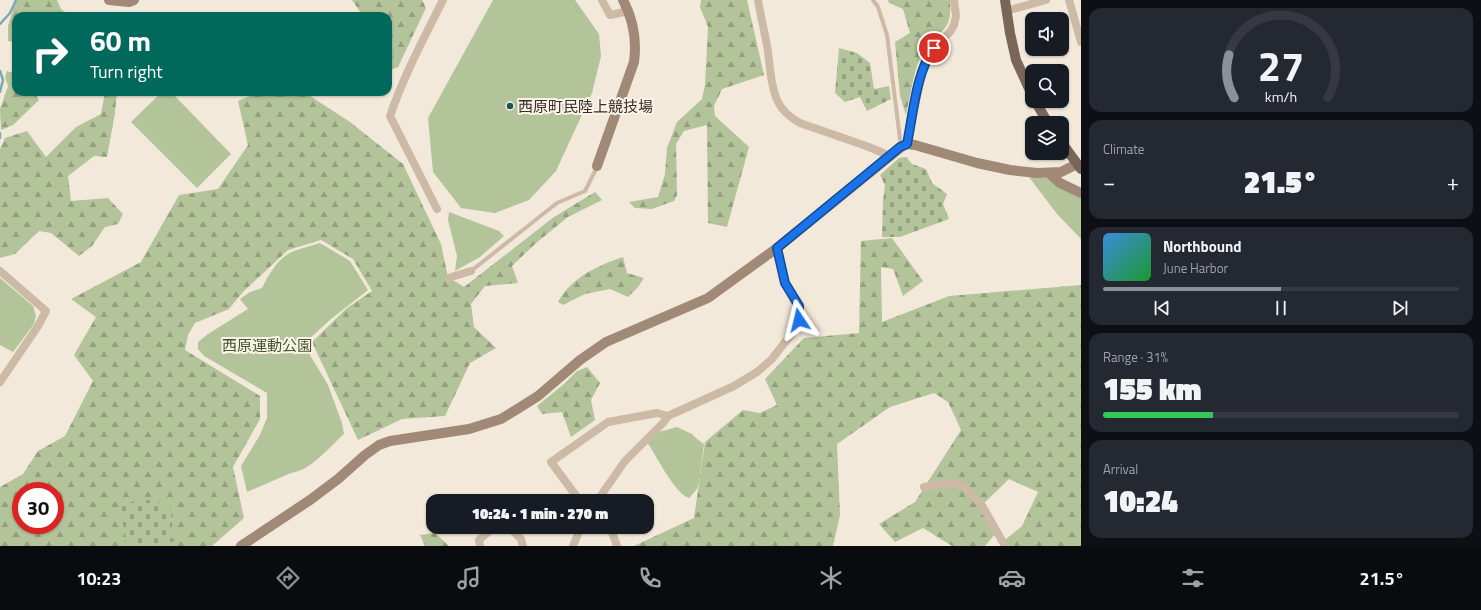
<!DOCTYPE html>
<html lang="en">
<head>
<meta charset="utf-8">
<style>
  :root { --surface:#171b24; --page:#242831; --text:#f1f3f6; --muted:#9ea1a6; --line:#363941; --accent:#8c9099 }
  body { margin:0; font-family:"Titillium Web","Noto Sans JP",sans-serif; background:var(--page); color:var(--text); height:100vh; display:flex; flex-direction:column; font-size:15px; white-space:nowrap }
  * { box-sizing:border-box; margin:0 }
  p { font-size:13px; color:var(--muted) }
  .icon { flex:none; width:22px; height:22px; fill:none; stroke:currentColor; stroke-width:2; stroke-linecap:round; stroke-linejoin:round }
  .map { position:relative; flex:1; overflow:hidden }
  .drawer { display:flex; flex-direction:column; gap:8px; padding:8px; background:#0d0f14; width:400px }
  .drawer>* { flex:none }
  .guide { position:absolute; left:12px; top:12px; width:380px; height:84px; border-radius:12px; box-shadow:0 1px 3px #0004; background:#00695c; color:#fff; overflow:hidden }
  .tools { position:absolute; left:1025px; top:12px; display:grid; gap:8px }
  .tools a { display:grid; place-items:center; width:44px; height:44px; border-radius:8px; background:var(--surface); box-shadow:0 1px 3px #0004; font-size:20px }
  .speed { position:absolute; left:12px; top:482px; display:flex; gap:8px; font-size:20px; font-weight:700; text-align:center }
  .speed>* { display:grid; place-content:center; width:52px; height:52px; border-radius:50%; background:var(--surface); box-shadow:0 1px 3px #0004; line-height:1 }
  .speed .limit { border:6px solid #d22; background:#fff; color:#111 }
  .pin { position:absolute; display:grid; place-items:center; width:34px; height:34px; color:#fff; margin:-17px; border:2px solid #fff; border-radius:50%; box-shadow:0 1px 4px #0007 }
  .me { position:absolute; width:44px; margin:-22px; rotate:350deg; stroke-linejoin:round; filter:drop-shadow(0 0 3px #0008) }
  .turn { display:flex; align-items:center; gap:14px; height:84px; padding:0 12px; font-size:18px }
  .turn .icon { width:52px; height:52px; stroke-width:2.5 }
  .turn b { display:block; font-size:28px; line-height:34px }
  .big { font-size:30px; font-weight:800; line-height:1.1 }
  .drawer .tile { flex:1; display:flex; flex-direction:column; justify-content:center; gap:6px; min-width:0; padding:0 14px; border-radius:12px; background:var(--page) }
  .drawer .dial { align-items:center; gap:0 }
  .dial svg { height:104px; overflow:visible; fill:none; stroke:var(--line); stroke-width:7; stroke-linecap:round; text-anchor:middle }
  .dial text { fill:var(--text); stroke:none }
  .song { display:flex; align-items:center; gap:12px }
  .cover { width:48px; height:48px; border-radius:6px; background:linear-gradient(135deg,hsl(210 70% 55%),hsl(130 70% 35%)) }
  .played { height:4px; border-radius:2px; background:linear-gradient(90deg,var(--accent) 50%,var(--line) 50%) }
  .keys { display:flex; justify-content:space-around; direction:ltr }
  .heat { display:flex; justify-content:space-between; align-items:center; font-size:22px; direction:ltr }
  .charge { height:6px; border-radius:3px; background:linear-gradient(90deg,#34c759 31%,var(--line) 0) }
  .trip { position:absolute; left:426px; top:494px; width:228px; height:40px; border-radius:12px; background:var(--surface); box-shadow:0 1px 3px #0004; font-weight:800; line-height:40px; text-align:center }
  .tabs { display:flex; height:64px; justify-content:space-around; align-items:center; background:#090b0e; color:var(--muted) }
  .tabs .icon { width:28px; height:28px }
  .tabs .current { color:var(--accent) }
  .tabs b { font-size:18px; color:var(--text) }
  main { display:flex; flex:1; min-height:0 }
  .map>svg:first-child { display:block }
</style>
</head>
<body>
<main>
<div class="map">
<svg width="1081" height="546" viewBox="0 0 1081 546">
  <defs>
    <pattern id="forest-firs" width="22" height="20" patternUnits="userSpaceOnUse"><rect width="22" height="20" fill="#b3c39a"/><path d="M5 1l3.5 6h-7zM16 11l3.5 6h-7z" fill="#939f7e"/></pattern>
    <pattern id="cemetery-stones" width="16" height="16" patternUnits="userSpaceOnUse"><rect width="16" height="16" fill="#b3c39a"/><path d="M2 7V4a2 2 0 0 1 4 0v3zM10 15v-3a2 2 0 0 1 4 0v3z" fill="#939f7e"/></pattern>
  </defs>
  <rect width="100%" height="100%" fill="#f3e9db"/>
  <g fill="#b3c39a">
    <path d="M493,0h82l24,34 2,22 -9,37 -36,78 -27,29 -34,13 -34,-5 -28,-36 -5,-54z"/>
    <path d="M162,92h9l60,62 -34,34 -66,-66z"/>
    <path d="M1029,177l21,1 31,19v42l-24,-25z"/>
    <path d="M449,212l50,19 5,5 -24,21 -25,14 2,-15 -9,-36z"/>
    <path d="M320,243l30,18 18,29 -37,29 -23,21 2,15 18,30 14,38 2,11c-15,13 -32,36 -53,39l-44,19 -6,-26 19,-31 7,-17v-25l-63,-37 -6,-7v-7l10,-8 40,-25 -8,-10 10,-7 12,-4c7,-14 16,-30 30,-36 9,-4 19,-6 28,-9z"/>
    <path d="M0,278l33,28 3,9 -2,9 -21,28 -13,-7z"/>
    <path d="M677,427l15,7 5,5 7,5 -5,39 -2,6 -8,9c-14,-4 -33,-43 -42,-56l12,-10z"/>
  </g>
  <g fill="url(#forest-firs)" fill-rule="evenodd">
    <path d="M16,0h41l4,9 9,7h-54v26l-8,-1v-15z"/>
    <path d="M352,0h70l4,8 -28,59 -10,4v-55h-25z"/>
    <path d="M701,0h46l17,75 -42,14 -8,17 1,10 34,31 -22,80 -19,-4 -1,-98 -23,6 -8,13 1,51 -3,6 -22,8 -17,-1 -6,-6 29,-5 7,-23 2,-26 10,-26 25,-23 3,-14 3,-58 -8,-20z"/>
    <path d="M888,0h62c3,34 -12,29 -27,52 -9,15 -13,46 -17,63l-6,-19 -5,-54 15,-9 -7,-24 -14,-6z"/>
    <path d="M7,71l9,3v18h18l5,8 -26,25 -12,5 -1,-21 8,-23 -3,-9z"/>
    <path d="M105,92h12l-2,21 -8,44 -13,-1 -26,20 3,25 37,-3 15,16 -5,10 -13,3 -13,19 -13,10 -28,-23 -12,-2 -24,23 -15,4v-109l5,-11 22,-7 19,26 30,-30 25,-13z"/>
    <path d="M259,92h45l46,30 53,42 38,80 7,33 16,10 90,-70 41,-25 7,8 -34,17 -33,27 -23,22 6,17 -33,3 -14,18 3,23 22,21 -26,15 -25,53 -43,3 -44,21 -46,-98 35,-34 25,-17 -19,-32 -32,-19 -33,10 -45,42 -14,17 -34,14 -7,12 -3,15 75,46v23l-27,48 11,51 -32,28h-212v-59l23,-13 15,-23 27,-15 28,-55 -19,-26 22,-38 -25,-18 70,-37 38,-67 39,-6 30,-44 -10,-44zM21,491h34v34h-34z"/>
    <path d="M892,238l31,43 -20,15 -10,-27 -12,-2 1,55 67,-26 132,-11v261h-73l-3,-6 17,-14 16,-34 -29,-13 -30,29 16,26 -10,12h-33l-29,-18 -28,14 -16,-18 36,-22 46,-72 -13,-28 -14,-9 -44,14 -53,37 3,71 -7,31h-199l60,-28 11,-76 38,-32 17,3 17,-8 -12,-26 39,-41 55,-5 2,-92z"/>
    <path d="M623,257l4,16 17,5 -6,9 -10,10 -18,-8 -25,5 -22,11 -5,-3c14,-25 39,-36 65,-45z"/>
    <path d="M587,367l13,16 -9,17 4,20 -24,17 -9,-25 -20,2 -5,-8 27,-22 13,-13z"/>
    <path d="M435,533l14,13h-24l-5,-11z"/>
  </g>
  <g fill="url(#cemetery-stones)">
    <path d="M839,48l18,5 13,10 4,26 15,-3 2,13 -24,12 -7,-14 -15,5 -10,-9z"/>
    <path d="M906,157l6,7 14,5 6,14 15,11 -4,10 6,15 -49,18h-18l1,-36 2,-16 -5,-10 19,-17z"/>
    <path d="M143,499l27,6 4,36 -13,5h-36l1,-8 -7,-33z"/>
  </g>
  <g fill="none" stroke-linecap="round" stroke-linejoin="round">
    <g stroke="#79abb2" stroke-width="2.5">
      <path d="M0,24l10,-11 6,-13"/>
      <path d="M0,71l3,9 -3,12"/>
      <path d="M0,133v5"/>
    </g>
    <g stroke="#ccbaa6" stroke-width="4">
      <path d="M873,0l5,7 9,28 14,112"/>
      <path d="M471,271l86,-68 28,-12 12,-24"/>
    </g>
    <g stroke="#ccbaa6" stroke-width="8">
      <path d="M602,0l8,15 19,-4"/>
      <path d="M758,0c3,17 7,34 10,51 2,17 3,36 10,51 5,10 13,16 22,21l69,24 21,9"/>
      <path d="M1069,0l12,42"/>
      <path d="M1006,11l40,-11"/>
      <path d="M907,144l16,-76 5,-12 5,-8 17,-16 4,-7 2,-9 -2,-16"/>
      <path d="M437,209l-47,-93c14,-41 34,-78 53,-116"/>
      <path d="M0,271l46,40 -8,15 -38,56"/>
      <path d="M448,278l23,-7"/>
      <path d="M924,487l21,-4 18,2 20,22 22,39"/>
      <path d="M580,501l-29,-39 57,-40 49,-9 11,3"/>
      <path d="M597,501l28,-40 38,-38 5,-7 66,-30 23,-14 14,-12 23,-29 5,-11v-14l-14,-23 -8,-35"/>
      <path d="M509,527l12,12 2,7"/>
      <path d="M610,527l7,19"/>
      <path d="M480,546l-1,-6 15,-13"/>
      <path d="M573,546l8,-19"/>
    </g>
    <g stroke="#a08977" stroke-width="10">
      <path d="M109,0l20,2 5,-2"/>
      <path d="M597,166l37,-104c3,-22 -1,-43 -11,-62"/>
      <path d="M1049,173l11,10 21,10"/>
      <path d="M241,546l69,-46 28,-21 27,-24 14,-10 11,-4 79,-12 32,-10 18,-11 19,-12 42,-36 26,-18 102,-44 69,-50 124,-101 6,-3 8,1 62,18 33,7 27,3 24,-1 16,-8"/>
    </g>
    <g stroke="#7a6658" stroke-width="10">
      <path d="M1005,0l5,33 6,27 16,35"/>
      <path d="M1035,101l13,22"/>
      <path d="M1062,143l19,26"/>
    </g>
  </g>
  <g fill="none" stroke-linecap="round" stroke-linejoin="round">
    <defs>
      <path id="route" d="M799,320v-14l-14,-23 -8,-35 123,-101 7,-3c6,-29 9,-72 27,-96"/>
    </defs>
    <use href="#route" stroke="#114b97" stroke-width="10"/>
    <use href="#route" stroke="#1a73e8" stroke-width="7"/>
  </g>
  <circle fill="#1b535b" stroke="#faf3e8" stroke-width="1.5" cx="510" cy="106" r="4"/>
  <g text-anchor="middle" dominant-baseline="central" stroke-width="4" stroke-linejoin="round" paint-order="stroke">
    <g font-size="15" fill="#382e28" stroke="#faf3e8" text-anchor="start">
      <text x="518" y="106">西原町民陸上競技場</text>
    </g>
    <g font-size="15" fill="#44572a" stroke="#faf3e8">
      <text x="267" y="345">西原運動公園</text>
    </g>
  </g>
</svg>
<div class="tools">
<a><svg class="icon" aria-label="sound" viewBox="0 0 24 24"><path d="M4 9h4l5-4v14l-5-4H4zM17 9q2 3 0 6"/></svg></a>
<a><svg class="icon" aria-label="search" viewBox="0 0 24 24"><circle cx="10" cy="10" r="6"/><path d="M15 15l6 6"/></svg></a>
<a><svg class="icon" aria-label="layers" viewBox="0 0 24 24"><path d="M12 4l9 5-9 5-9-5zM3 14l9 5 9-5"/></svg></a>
</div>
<div class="speed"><div class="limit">30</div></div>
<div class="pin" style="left:934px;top:48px;background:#d93025"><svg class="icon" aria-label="arrive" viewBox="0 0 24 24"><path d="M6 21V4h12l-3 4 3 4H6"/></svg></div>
<svg class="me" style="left:799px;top:320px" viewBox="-20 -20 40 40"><path d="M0-17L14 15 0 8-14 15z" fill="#1a73e8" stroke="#fff" stroke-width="4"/></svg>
<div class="trip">10:24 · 1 min · 270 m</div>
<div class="guide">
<div class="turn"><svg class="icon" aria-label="right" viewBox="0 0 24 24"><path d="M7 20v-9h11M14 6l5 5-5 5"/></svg><div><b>60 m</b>Turn right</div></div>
</div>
</div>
<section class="drawer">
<div class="tile dial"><svg viewBox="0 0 100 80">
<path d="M14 69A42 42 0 1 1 86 69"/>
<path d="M14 69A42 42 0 0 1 10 36" stroke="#8c9099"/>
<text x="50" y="56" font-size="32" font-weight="700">27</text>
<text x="50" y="72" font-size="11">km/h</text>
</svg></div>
<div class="tile"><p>Climate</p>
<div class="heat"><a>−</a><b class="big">21.5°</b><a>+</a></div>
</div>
<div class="tile">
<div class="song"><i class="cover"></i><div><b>Northbound</b><p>June Harbor</p></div></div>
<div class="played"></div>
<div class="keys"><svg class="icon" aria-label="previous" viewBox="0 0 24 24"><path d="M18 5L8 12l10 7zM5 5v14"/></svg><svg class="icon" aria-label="pause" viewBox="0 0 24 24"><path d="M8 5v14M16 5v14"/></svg><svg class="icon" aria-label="next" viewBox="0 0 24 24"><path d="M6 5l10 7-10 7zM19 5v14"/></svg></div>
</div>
<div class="tile"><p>Range · 31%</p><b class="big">155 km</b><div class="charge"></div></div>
<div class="tile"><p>Arrival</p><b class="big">10:24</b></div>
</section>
</main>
<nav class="tabs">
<b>10:23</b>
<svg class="icon current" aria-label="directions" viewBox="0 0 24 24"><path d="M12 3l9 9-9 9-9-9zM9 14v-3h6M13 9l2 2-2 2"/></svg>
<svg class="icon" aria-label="music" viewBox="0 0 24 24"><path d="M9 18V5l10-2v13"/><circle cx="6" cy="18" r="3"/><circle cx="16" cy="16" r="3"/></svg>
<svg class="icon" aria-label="phone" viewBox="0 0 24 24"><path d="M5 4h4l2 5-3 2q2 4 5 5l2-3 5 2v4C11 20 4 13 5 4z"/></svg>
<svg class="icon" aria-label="climate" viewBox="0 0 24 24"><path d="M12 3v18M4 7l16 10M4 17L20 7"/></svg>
<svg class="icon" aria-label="car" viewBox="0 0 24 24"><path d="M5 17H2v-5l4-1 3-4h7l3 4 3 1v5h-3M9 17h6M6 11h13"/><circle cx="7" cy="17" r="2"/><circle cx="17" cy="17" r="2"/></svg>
<svg class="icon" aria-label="filters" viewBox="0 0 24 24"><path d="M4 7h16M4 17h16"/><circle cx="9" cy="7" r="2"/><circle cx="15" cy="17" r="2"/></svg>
<b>21.5°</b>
</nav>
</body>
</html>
